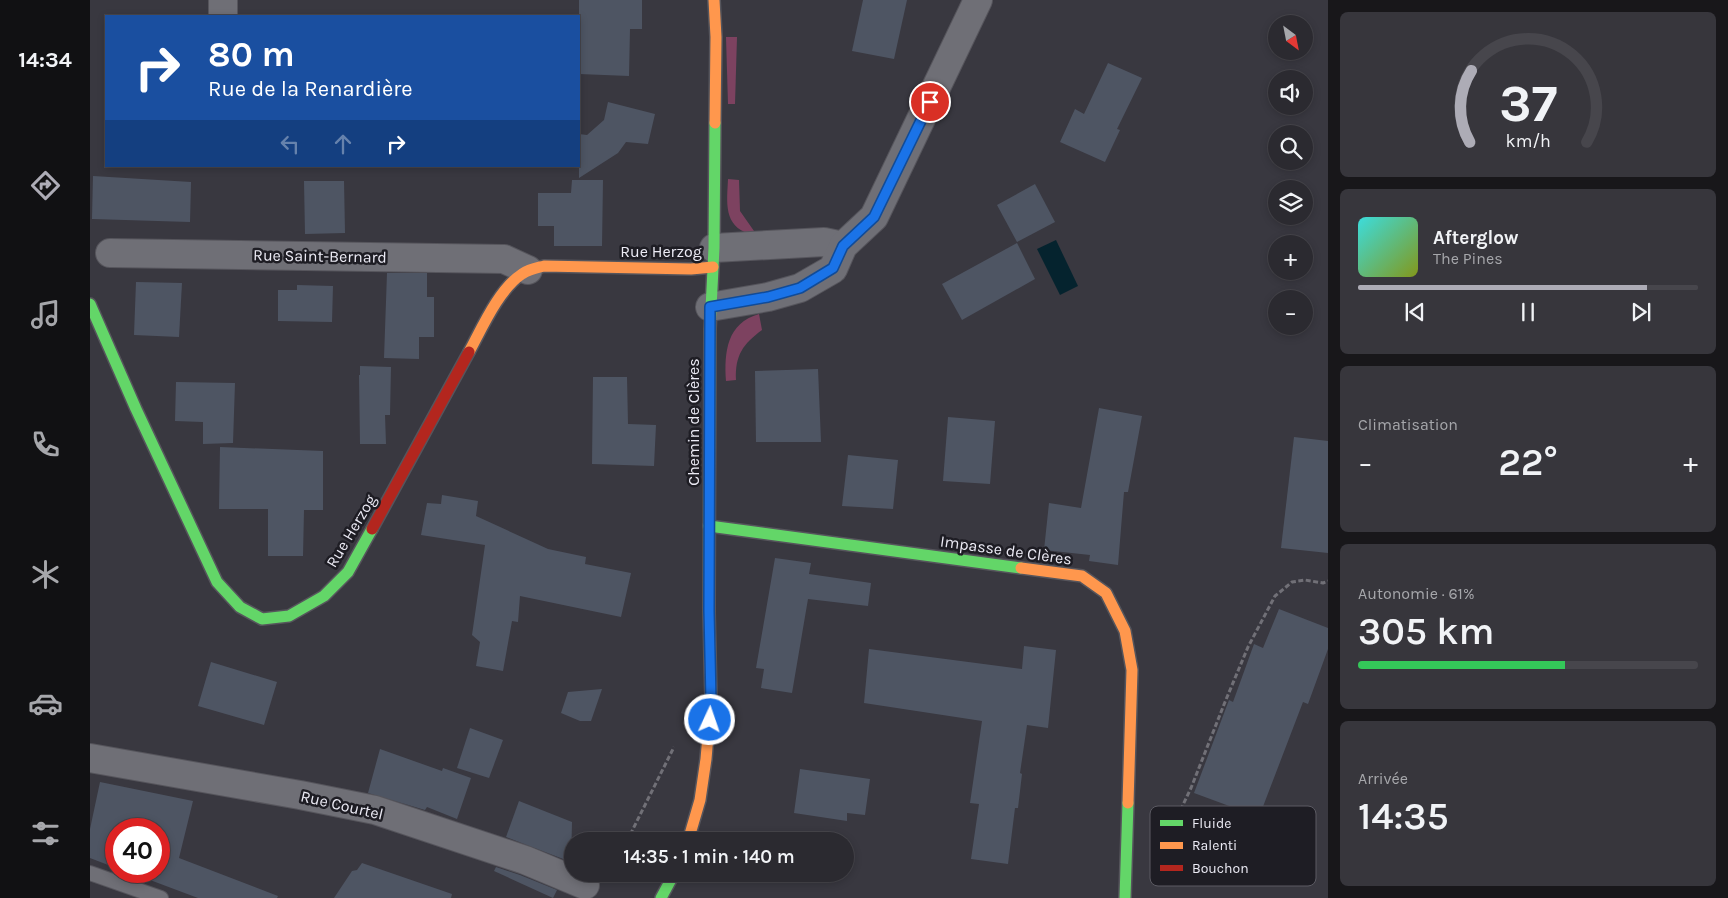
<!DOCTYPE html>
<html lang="fr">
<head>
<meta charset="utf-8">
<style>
  :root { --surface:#2b2a30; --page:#37363c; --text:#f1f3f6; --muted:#a6a7ab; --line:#47464c; --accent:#adacb6 }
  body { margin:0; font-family:Karla,sans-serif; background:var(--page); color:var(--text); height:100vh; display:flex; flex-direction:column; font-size:19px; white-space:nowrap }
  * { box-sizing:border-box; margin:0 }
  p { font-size:16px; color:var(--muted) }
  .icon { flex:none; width:28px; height:28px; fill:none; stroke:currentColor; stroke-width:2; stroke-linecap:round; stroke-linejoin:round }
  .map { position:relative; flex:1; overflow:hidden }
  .drawer { display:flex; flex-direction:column; gap:12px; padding:12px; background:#18171a; width:400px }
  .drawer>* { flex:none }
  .banner { position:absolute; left:15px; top:15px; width:475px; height:152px; border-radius:0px; box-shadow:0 2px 8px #0003,0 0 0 1px var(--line); background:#1a4fa0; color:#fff; overflow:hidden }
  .needle { width:32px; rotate:148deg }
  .tools { position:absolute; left:1178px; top:15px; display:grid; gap:10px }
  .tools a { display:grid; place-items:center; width:45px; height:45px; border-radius:50%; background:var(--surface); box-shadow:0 2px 8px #0003,0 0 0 1px var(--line); font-size:25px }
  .speed { position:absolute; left:15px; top:818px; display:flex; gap:10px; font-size:25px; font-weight:700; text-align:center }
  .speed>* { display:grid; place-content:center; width:65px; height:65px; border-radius:50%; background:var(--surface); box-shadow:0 2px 8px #0003,0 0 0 1px var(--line); line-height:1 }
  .speed .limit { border:8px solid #d22; background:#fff; color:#111 }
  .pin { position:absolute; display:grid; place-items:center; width:42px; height:42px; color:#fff; margin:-21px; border:2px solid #fff; border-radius:50%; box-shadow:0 1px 5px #0007 }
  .me { position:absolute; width:55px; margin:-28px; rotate:3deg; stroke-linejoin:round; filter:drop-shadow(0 0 4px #0008) }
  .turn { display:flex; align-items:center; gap:18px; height:105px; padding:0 20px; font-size:22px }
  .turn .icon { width:65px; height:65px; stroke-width:2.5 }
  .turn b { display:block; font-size:35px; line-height:42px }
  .lanes { display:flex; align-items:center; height:48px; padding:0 20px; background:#0003; justify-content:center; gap:25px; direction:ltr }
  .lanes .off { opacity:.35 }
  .big { font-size:38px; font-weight:600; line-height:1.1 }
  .drawer .tile { flex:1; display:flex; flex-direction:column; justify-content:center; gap:8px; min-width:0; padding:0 18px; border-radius:8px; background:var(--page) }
  .drawer .dial { align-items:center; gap:0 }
  .dial svg { height:130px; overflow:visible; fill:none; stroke:var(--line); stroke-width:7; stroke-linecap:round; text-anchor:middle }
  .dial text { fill:var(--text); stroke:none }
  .song { display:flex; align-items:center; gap:15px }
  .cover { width:60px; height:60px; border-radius:8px; background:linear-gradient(135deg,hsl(180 70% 55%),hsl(70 70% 35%)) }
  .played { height:5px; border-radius:2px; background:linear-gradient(90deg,var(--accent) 85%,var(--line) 85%) }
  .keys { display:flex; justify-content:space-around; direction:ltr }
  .heat { display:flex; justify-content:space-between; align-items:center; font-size:28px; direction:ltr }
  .charge { height:8px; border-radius:4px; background:linear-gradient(90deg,#34c759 61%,var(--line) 0) }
  .trip { position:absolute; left:474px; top:832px; width:290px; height:50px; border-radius:25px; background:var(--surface); box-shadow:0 2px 8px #0003,0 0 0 1px var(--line); font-weight:600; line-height:50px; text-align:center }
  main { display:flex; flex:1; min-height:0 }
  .tab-bar { display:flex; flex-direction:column; width:90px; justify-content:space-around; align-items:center; background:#111113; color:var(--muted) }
  .tab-bar .icon { width:35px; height:35px }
  .tab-bar .selected { color:var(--accent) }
  .tab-bar b { font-size:22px; color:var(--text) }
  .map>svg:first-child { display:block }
</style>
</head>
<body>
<main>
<nav class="tab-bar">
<b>14:34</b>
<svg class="icon selected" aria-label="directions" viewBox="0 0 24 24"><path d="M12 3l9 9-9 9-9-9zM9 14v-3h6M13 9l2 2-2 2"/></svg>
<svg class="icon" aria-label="music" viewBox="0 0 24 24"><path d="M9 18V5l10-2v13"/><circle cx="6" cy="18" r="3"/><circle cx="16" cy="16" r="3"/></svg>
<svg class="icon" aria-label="phone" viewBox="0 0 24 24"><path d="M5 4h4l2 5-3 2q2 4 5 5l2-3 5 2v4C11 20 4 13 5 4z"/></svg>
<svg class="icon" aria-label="climate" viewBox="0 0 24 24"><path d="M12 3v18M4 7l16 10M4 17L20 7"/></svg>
<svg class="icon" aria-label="car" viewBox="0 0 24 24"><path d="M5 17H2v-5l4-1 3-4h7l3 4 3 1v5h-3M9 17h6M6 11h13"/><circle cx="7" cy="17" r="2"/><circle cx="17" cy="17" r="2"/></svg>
<svg class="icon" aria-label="filters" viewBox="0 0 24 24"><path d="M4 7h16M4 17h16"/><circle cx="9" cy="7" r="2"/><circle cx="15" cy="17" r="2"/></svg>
</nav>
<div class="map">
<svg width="1238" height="898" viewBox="0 0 1238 898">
  <rect width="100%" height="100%" fill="#393840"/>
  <g fill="#7d4260">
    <path d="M636,37h11l-2,67h-7z"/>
    <path d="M638,179l11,1 1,31 14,20 -4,3c-27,-8 -23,-32 -22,-55z"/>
    <path d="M669,314l3,16c-19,14 -27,25 -26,50l-10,1c-2,-29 1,-58 33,-67z"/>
  </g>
  <path fill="#05232e" d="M966,240l22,46 -18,9 -23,-46z"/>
  <g fill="#4e5563">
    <path d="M489,0h63v29h-12l-1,47 -50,-2z"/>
    <path d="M773,0h44l-13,59 -42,-8z"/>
    <path d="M1018,63l34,15 -25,51 3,1 -15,32 -45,-20 15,-33 9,5z"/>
    <path d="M518,102l47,12 -7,30 -22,-2 -8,11 -39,25v-44l8,1 17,-15z"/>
    <path d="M3,176l98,6 -1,40 -98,-3z"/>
    <path d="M482,180h31l-1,66h-48v-20h-16v-33h33z"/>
    <path d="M214,181h40l1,52 -40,1z"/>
    <path d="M945,184l20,38 -38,20 -20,-37z"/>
    <path d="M927,243l18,36 -73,41 -20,-36z"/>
    <path d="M297,273h40v24h7v40h-15v22l-35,-1z"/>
    <path d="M46,282l46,1 -3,54 -45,-2z"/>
    <path d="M207,285l36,1 -1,36 -54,-1v-31h19z"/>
    <path d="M270,366l31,1 -1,48h-5l1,29h-26l-1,-69h1z"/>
    <path d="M728,369l3,73h-65l-1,-71z"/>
    <path d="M503,377h34l1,47 28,1 -2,41 -62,-2z"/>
    <path d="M86,382l59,1 -2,60 -30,1v-22l-28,-1z"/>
    <path d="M1009,408l43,8 -14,76h-4l-6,73 -29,-4 1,-6 -46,-5 5,-47 32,5z"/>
    <path d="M858,417l47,4 -5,63 -47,-3z"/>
    <path d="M1204,437l34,4v112l-47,-5z"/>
    <path d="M130,447l103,4v59h-19l-1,46h-35v-47h-49z"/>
    <path d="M758,455l50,5 -5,49 -51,-3z"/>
    <path d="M352,495l36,6 -2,15 72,33 38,8 -1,7 46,9 -10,44 -101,-21 -2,26 -6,-1 -9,50 -27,-5 4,-24 -8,-7 13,-90 -64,-10 6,-32 14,1z"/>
    <path d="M685,558l36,5 -2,11 62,9 -3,23 -60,-7 -16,94 -31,-5 3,-19 -8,-1z"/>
    <path d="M1189,609l49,19v21l-20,55 -5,-2 -44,115 -65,-24 35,-93 4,2 21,-58 9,4z"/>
    <path d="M934,646l32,4 -8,78 -21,-3 -7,48 2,1 -4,34h-3l-7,56 -37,-5 8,-55 -9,-1 12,-82 -118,-18 5,-54 153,20z"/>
    <path d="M121,662l66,20 -13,43 -66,-19z"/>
    <path d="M512,689l-11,32h-11l-19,-8 7,-21z"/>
    <path d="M380,728l33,12 -14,38 -32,-10z"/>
    <path d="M290,749l62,22 1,-3 28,10 -14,41 -30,-12 -2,3 -57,-17z"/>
    <path d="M710,769l70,10 -5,36 -18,-2v8l-53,-8z"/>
    <path d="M10,782l93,19 -14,57 99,38 -1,2h-79l-72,-27h33v-42h-43v39l-26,-10v-29z"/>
    <path d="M429,801l53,21 -1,40 -65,-25z"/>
    <path d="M272,863l90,31 -1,4h-117l18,-27 5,-1z"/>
    <path d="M406,867l24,8 37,15 -4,8 -59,-27z"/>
  </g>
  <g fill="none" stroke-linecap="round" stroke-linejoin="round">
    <defs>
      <path id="lane" d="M0,873l71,25"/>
      <g id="street">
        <path d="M133,0v16"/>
        <path d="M624,248l110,-6 19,4"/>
        <path d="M20,253l394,6 24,11"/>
        <path d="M620,307l58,-10 32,-9 33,-19 10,-23 31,-29 104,-217"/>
        <path d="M0,758l210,37 75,15 150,50 60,25"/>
      </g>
      <g id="fast">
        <path d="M0,304l46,105 81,173 23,25 22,12 27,-3 35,-20 24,-24 24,-43"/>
        <path d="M619,526l312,42"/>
        <path d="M619,611l1,-282 4,-81 1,-125"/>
        <path d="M571,898l13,-24"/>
        <path d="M1035,898l3,-95"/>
      </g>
      <g id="slow">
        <path d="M624,0l2,37 -1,86"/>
        <path d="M379,352c13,-24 30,-63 53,-78 7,-5 14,-6 22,-8l147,3 22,-2"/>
        <path d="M931,568l61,8 24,17 19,38 7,39 -4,133"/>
        <path d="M598,841l12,-41 6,-41 5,-59 -2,-89"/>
      </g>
      <path id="jam" d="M282,529l97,-177"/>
    </defs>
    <use href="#lane" stroke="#56555c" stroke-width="16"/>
    <use href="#street" stroke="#56555c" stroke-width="30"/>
    <use href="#fast" stroke="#56555c" stroke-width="14"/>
    <use href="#slow" stroke="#56555c" stroke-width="14"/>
    <use href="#jam" stroke="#56555c" stroke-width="14"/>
    <g stroke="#717077" stroke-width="3" stroke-dasharray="5 2.5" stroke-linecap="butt">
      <path d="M1068,838l13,-8 20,-42 34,-86 23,-55 27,-51 17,-14 13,-2 18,3 5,-2"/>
      <path d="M537,841l47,-94"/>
    </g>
    <use href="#lane" stroke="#6f6f76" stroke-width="14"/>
    <use href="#street" stroke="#6f6f76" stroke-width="28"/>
    <use href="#fast" stroke="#63d668" stroke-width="11"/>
    <use href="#slow" stroke="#ff974d" stroke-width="11"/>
    <use href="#jam" stroke="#b3261e" stroke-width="11"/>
  </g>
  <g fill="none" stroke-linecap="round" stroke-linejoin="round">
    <defs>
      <path id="route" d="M620,720l1,-20 -2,-89 1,-304 58,-10 32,-9 33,-20 10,-22 31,-29 56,-115"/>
    </defs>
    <use href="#route" stroke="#114b97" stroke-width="12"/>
    <use href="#route" stroke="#1a73e8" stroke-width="9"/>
  </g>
  <g text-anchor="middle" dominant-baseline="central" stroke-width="5" stroke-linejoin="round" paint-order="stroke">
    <g font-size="16" fill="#ecebf5" stroke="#1e1d24">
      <text x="571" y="251">Rue Herzog</text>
      <text transform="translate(230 256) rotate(1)">Rue Saint-Bernard</text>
      <text transform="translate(603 422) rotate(-90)">Chemin de Clères</text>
      <text transform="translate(261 531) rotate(-59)">Rue Herzog</text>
      <text transform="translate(916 550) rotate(8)">Impasse de Clères</text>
      <text transform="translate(252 805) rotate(13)">Rue Courtel</text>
    </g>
  </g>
  <rect x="1060" y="806" width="166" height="80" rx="8" fill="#1e1d24" stroke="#5c5b63" stroke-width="1"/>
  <rect x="1070" y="820" width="23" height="6" fill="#63d668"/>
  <rect x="1070" y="842" width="23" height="7" fill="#ff974d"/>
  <rect x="1070" y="865" width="23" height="6" fill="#b3261e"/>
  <g font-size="14" fill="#ecebf5">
    <text x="1102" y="828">Fluide</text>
    <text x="1102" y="850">Ralenti</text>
    <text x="1102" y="873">Bouchon</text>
  </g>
</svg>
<div class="tools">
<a><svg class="needle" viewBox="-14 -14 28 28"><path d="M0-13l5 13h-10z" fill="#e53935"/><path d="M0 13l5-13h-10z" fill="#a6a7ab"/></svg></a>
<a><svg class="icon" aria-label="sound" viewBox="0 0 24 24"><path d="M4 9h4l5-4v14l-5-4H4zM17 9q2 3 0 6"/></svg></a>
<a><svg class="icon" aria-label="search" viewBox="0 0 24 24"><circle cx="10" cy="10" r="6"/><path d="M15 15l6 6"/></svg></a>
<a><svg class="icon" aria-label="layers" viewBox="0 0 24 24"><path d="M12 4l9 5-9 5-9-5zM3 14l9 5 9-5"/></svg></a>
<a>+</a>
<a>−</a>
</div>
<div class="speed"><div class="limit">40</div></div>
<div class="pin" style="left:840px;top:102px;background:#d93025"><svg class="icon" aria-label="arrive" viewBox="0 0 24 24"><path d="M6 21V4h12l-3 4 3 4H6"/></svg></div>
<svg class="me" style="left:620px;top:720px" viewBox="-20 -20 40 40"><circle r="17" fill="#1a73e8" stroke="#fff" stroke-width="3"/><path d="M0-11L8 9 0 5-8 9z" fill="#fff"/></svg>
<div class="trip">14:35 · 1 min · 140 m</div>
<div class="banner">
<div class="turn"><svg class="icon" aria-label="right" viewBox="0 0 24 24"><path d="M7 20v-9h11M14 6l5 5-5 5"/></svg><div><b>80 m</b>Rue de la Renardière</div></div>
<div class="lanes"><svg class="icon off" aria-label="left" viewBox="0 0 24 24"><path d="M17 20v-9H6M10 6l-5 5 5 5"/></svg><svg class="icon off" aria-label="ahead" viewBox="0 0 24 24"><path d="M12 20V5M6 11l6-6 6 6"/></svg><svg class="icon" aria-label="right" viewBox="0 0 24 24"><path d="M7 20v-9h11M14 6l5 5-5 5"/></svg></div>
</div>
</div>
<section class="drawer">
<div class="tile dial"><svg viewBox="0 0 100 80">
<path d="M14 69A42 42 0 1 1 86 69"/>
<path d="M14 69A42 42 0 0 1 15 25" stroke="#adacb6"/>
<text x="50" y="56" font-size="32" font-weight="700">37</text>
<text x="50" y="72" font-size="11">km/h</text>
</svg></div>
<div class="tile">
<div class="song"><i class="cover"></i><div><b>Afterglow</b><p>The Pines</p></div></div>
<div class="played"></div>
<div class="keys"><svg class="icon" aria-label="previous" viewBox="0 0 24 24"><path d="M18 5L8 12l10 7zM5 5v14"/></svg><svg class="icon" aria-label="pause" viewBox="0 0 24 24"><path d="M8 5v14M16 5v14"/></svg><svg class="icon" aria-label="next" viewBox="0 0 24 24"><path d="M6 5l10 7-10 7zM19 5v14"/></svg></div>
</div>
<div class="tile"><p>Climatisation</p>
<div class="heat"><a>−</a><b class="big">22°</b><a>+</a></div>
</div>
<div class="tile"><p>Autonomie · 61%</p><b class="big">305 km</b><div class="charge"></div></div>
<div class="tile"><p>Arrivée</p><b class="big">14:35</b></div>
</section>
</main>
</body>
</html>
